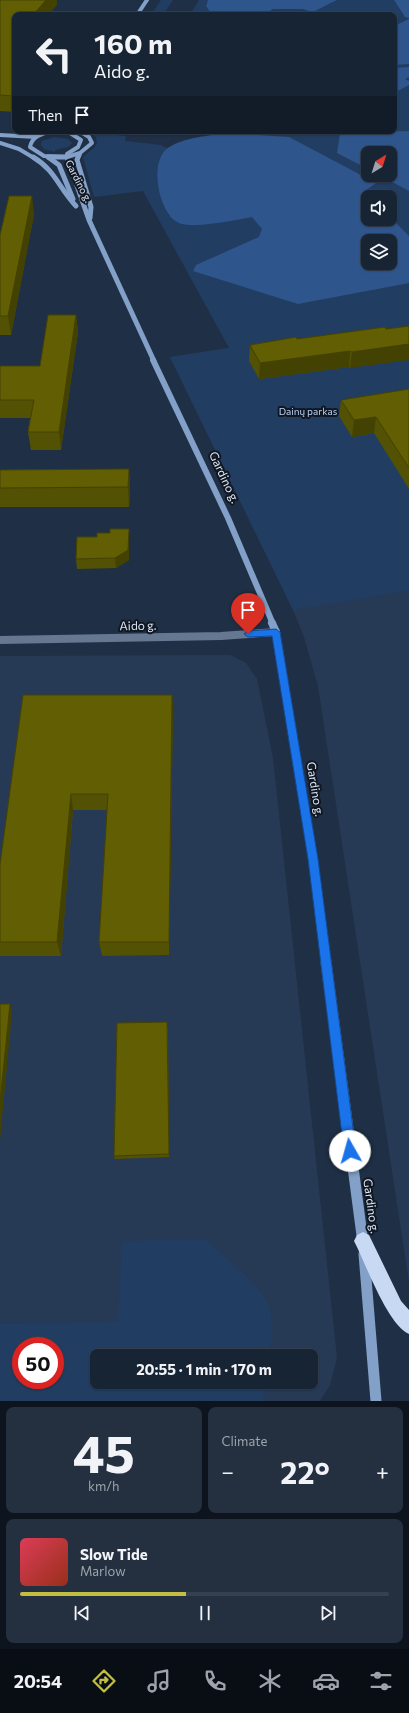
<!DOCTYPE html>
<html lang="en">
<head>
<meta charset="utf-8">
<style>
  :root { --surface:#172434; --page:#243040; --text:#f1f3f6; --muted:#9ea4ac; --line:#36414f; --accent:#c1be40 }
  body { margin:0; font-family:Commissioner,sans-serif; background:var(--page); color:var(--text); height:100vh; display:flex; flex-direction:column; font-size:15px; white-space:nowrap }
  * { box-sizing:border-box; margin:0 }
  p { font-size:13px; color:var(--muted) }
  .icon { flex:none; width:22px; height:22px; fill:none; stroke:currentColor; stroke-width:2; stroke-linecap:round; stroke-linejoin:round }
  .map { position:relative; height:1401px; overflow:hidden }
  .details { display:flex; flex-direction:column; gap:6px; padding:6px; background:#0d141d; flex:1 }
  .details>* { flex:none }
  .hud { position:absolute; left:12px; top:12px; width:385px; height:122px; border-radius:8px; box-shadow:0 1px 3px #0004,0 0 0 1px var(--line); background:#172434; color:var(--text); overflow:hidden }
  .needle { width:26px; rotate:38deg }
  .tools { position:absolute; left:361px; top:146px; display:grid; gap:8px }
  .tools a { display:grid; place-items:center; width:36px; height:36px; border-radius:8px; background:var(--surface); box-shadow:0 1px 3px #0004,0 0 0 1px var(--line); font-size:20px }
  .speed { position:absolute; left:12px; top:1337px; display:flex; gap:8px; font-size:20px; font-weight:700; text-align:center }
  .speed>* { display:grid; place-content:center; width:52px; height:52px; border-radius:50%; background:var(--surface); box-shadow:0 1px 3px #0004,0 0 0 1px var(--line); line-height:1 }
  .speed .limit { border:6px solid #d22; background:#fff; color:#111 }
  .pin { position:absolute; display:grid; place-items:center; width:34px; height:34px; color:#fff; margin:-41px -17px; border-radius:50% 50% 50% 0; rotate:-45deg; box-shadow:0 0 4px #0007 }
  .pin .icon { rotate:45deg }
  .me { position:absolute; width:44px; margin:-22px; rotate:353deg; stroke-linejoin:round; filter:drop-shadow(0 0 3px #0008) }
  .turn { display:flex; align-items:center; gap:14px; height:84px; padding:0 16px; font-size:18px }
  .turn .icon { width:52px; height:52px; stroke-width:2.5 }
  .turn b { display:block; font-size:28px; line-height:34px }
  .then { display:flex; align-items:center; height:38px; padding:0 16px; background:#0003; gap:8px; font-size:15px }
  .big { font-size:30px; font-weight:700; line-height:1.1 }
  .details .tile { flex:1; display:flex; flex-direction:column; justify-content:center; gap:6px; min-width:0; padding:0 14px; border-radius:8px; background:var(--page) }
  .details .dial { align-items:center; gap:0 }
  .dial b { font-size:52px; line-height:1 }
  .song { display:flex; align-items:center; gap:12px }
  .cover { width:48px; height:48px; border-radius:6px; background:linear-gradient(135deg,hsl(350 70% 55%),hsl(10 70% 35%)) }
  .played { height:4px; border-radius:2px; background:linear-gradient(90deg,var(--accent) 45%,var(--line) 45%) }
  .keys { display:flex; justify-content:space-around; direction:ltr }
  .heat { display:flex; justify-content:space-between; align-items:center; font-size:22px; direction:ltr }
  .details .tiles { flex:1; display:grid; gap:6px; grid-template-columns:1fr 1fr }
  .tile:last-child { grid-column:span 2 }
  .trip { position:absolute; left:90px; top:1349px; width:228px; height:40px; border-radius:8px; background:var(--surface); box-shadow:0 1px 3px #0004,0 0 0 1px var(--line); font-weight:700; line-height:40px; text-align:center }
  .tabs { display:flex; height:64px; justify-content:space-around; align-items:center; background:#090e15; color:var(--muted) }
  .tabs .icon { width:28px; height:28px }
  .tabs .active { color:var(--accent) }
  .tabs b { font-size:18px; color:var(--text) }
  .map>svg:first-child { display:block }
</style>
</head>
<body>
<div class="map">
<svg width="409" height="1401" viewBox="0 0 409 1401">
  <rect width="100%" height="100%" fill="#1f3046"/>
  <g fill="#263a56" fill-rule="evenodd">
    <path d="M337,0l72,19 -15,-4h-130l9,-6h29l11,3z"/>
    <path d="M409,283v999l-91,-596 -14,-49 -11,-27 -123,-253 59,-9z"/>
    <path d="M230,655l16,8 11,16 16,79 64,600 -7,27 -10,16h-320v-745zM21,1346h34v34h-34zM97,1356h214v26h-214z"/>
  </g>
  <g fill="#223d62" fill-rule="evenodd">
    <path d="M161,0h12l-10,15h-12z"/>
    <path d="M199,0h9l-2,6 6,9h-22z"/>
    <path d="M331,0h78v590l-116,20 -123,-253 59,-9 -86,-157 -49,6 -11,-40 11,-9 3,-5 -1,-6 -8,-6h15l3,3 20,2 -1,5 36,4 6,3 30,-10 30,-5 1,-2h166v-116h-89l31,-14zM368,153h22v22h-22zM368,197h22v22h-22zM368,241h22v22h-22z"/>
    <path d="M54,137l14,2 4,4 -4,4 -13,3v2l-11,-3 -3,-4 1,-4z"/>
    <path d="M205,1239c19,18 55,44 64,68 5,14 2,34 0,49h-172v26h168l-2,19h-263v-77l118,-2 4,-81zM21,1346h34v34h-34z"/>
  </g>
  <g fill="#2e568c" fill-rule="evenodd">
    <path d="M208,0h129l-24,12 -11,-3h-29l-9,6h-52l-6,-9z"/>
    <path d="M394,0h15v18l-4,-1z"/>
    <path d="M409,19v45l-15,1v-39z"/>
    <path d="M409,67v10l-4,2 4,2v4l-15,8v-25z"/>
    <path d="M409,131v60l-30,-16h11v-22h-22v16l-31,-16 3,-20z"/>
    <path d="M227,133l62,4 87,46 -15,11 7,5v20h22v-2l19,19v47l-111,21 -105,-33 3,-6 63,-28 3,-8 -10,-12c-16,3 -59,12 -73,6 -20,-8 -31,-62 -11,-75 16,-11 41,-12 59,-15zM368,241h22v22h-22z"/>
  </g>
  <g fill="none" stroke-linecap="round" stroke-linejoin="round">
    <path stroke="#657791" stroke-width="8" d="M0,640l221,-4 55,-4"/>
    <g stroke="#83a0c8" stroke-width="4">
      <path d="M137,15l10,-15"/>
      <path d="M48,132l22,1 11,7 -3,7 -11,7v3l-23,-1 -14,-9c2,-10 9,-12 18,-15z"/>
      <path d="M0,135l36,2"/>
      <path d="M0,143l19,6 15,9"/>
      <path d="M48,157l1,1"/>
      <path d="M67,157l13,-4 12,-10 -3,-6 -10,-6"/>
      <path d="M78,158l2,-4"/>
    </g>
    <g stroke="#83a0c8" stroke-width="5">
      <path d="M33,157c22,13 26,31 43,49"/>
      <path d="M48,157l11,8 14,34"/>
      <path d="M50,157h17"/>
      <path d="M67,157l22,63 65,141"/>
      <path d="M78,157l-1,3 14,47 -1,11"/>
    </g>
    <path stroke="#83a0c8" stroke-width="6" d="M153,360l75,158 45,106"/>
    <path stroke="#83a0c8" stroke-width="8" d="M272,623l4,9 37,227 14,104"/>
    <g stroke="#83a0c8" stroke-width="11">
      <path d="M326,962l37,281"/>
      <path d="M364,1254l12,147"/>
    </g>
    <path fill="#c8daf3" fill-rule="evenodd" d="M363,1232l6,3 32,66 8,9v24c-20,-8 -42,-66 -52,-87l-3,-6 3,-6z"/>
  </g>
  <g fill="#535103">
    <path d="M0,0h57v5l-42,10v97l-15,-1z"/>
    <path d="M34,214l-23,121h-11v-100z"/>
    <path d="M76,315l2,17 -17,118h-30l-3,-18 2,-14h-30v-52h40z"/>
    <path d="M385,327l-35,41 -1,-1 -90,12 -10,-18 1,-16z"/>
    <path d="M409,389v100l-35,-56 -22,4 -13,-21 2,-16z"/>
    <path d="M129,469l1,19 -1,19h-129v-37z"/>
    <path d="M129,529v31l-13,8 -39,1 -1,-10 21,-22z"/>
    <path d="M172,695l1,16 -4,244 -67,1 -3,-14 9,-132h-35l-12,146h-61v-92z"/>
    <path d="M168,1026l1,131 -54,2 -1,-3z"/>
  </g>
  <g fill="#444202">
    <path d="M46,0h11v5l-9,10h-15z"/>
    <path d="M32,196l2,18 -23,121 -3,-19z"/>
    <path d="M76,315l2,17 -17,118 -2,-18z"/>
    <path d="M409,344v16l-59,8 2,-16z"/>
    <path d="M350,351l-1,16 -90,12 1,-16z"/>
    <path d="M376,417l-2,16 -22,4 2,-17z"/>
    <path d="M129,469l1,19 -1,19 -1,-20z"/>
    <path d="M129,529v31l-13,8 -1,-10z"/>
    <path d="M172,695l1,16 -4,244v-13z"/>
    <path d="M71,794l2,16 -12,146 -4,-14z"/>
    <path d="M10,1004l2,8 -12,128v-38z"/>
  </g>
  <g fill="#615e03" stroke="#444202">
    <path d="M0,0h46l-13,15h-18v81l-15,-1z"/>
    <path d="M9,196h23l-24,120h-8v-81z"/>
    <path d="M48,315h28l-17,117h-31l6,-32h-34v-34h40z"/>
    <path d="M409,326v18l-57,8 -2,-1 -90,12 -10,-18 46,-8 1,2 88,-12 1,2z"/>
    <path d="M409,389v79l-33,-51 -22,3 -13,-20z"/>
    <path d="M129,469l-1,18 -128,1v-18z"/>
    <path d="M110,529h19l-1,21 -13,8 -39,1 1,-22h20v-4h13z"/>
    <path d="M23,695h149l-3,247h-70l9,-148h-37l-14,148h-57v-78z"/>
    <path d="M0,1004h10l-10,98z"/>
    <path d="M167,1022l2,132 -55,2 3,-133z"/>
  </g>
  <path fill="#1a73e8" stroke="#114b97" d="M276,629l4,3 38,227 38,292 -2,4 -4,2 -4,-2 -2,-4 -36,-292 -36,-223 -24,1 -4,-3 4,-3z"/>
  <g text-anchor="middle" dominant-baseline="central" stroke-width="4" stroke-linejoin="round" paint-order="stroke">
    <g font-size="10" fill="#dbe6f5" stroke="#101722">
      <text transform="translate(79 181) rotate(63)">Gardino g.</text>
    </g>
    <g font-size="10" fill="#bad1f2" stroke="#101722">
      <text x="308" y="411">Dainų parkas</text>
    </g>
    <g font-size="12" fill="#dbe6f5" stroke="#101722">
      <text transform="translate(225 477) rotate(65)">Gardino g.</text>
      <text transform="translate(138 625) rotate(-1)">Aido g.</text>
      <text transform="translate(316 789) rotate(81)">Gardino g.</text>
      <text transform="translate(372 1206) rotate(82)">Gardino g.</text>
    </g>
  </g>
</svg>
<div class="tools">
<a><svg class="needle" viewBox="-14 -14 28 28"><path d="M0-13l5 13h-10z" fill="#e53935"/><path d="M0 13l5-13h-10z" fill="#9ea4ac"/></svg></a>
<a><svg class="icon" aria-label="sound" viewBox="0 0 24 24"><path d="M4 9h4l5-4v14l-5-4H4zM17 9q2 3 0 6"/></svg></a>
<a><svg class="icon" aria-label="layers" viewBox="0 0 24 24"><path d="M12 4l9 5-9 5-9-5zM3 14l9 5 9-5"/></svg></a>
</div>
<div class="speed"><div class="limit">50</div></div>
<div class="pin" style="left:248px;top:634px;background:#d93025"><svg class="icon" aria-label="arrive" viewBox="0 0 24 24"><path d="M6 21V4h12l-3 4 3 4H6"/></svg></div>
<svg class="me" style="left:350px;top:1151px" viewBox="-20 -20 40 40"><circle r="19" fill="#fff"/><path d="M0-13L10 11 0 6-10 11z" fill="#1a73e8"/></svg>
<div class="trip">20:55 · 1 min · 170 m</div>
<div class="hud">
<div class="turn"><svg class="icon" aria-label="left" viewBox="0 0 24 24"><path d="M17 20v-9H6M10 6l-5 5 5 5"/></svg><div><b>160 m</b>Aido g.</div></div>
<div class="then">Then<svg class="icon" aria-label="arrive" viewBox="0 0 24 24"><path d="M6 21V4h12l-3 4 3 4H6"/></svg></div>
</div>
</div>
<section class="details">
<div class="tiles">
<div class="tile dial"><b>45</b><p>km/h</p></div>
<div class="tile"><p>Climate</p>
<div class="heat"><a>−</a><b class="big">22°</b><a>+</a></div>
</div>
<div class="tile">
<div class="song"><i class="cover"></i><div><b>Slow Tide</b><p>Marlow</p></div></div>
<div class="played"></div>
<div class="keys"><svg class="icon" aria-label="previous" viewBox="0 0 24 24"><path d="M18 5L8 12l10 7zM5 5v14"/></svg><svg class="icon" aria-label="pause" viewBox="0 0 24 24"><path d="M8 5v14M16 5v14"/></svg><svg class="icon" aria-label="next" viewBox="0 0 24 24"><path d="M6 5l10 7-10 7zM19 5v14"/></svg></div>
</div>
</div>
</section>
<nav class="tabs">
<b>20:54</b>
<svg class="icon active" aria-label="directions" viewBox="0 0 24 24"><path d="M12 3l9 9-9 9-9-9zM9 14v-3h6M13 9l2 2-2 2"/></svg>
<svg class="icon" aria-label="music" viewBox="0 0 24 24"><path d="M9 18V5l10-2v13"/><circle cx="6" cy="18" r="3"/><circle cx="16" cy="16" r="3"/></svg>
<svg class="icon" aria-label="phone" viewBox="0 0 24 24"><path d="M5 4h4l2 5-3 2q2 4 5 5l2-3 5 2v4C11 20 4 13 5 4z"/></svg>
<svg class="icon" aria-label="climate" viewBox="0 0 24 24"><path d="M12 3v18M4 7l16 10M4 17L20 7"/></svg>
<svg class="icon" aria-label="car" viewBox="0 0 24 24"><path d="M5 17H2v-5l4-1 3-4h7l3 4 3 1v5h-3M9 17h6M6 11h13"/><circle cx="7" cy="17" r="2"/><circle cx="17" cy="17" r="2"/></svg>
<svg class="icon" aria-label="filters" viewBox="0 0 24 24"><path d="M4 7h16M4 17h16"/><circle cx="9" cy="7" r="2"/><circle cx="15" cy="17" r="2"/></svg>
</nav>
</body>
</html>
